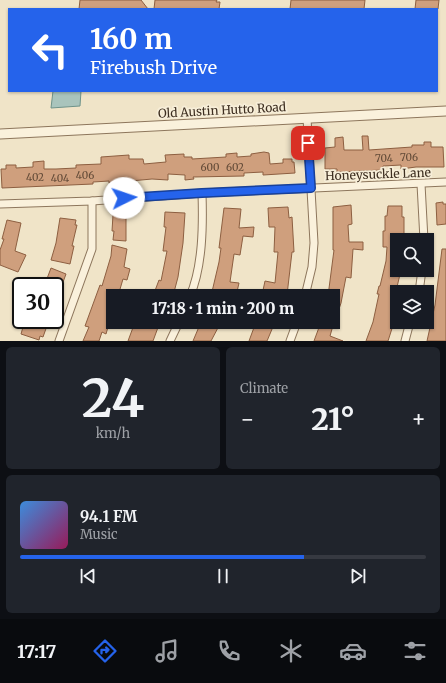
<!DOCTYPE html>
<html lang="en">
<head>
<meta charset="utf-8">
<style>
  :root { --surface:#171b24; --page:#20242c; --text:#f1f3f6; --muted:#9ea1a6; --line:#363941; --accent:#2563eb }
  body { margin:0; font-family:Merriweather,serif; background:var(--page); color:var(--text); height:100vh; display:flex; flex-direction:column; font-size:15px; white-space:nowrap }
  * { box-sizing:border-box; margin:0 }
  p { font-size:13px; color:var(--muted) }
  .icon { flex:none; width:22px; height:22px; fill:none; stroke:currentColor; stroke-width:2; stroke-linecap:round; stroke-linejoin:round }
  .map { position:relative; height:341px; overflow:hidden }
  .details { display:flex; flex-direction:column; gap:6px; padding:6px; background:#0d0f14; flex:1 }
  .details>* { flex:none }
  .top-card { position:absolute; left:8px; top:8px; width:430px; height:84px; border-radius:0px; box-shadow:0 1px 3px #0004; background:#2563eb; color:#fff; overflow:hidden }
  .fabs { position:absolute; left:390px; top:233px; display:grid; gap:8px }
  .fabs a { display:grid; place-items:center; width:44px; height:44px; border-radius:0px; background:var(--surface); box-shadow:0 1px 3px #0004; font-size:20px }
  .speed { position:absolute; left:12px; top:277px; display:flex; gap:8px; font-size:20px; font-weight:700; text-align:center }
  .speed>* { display:grid; place-content:center; width:52px; height:52px; border-radius:50%; background:var(--surface); box-shadow:0 1px 3px #0004; line-height:1 }
  .speed .limit { border:2px solid #111; border-radius:6px; background:#fff; color:#111 }
  .pin { position:absolute; display:grid; place-items:center; width:34px; height:34px; color:#fff; margin:-17px; border-radius:8px; box-shadow:0 2px 6px #0006 }
  .me { position:absolute; width:44px; margin:-22px; rotate:86deg; stroke-linejoin:round; filter:drop-shadow(0 0 3px #0008) }
  .turn { display:flex; align-items:center; gap:14px; height:84px; padding:0 16px; font-size:18px }
  .turn .icon { width:52px; height:52px; stroke-width:2.5 }
  .turn b { display:block; font-size:28px; line-height:34px }
  .big { font-size:30px; font-weight:800; line-height:1.1 }
  .details .card { flex:1; display:flex; flex-direction:column; justify-content:center; gap:6px; min-width:0; padding:0 14px; border-radius:6px; background:var(--page) }
  .details .dial { align-items:center; gap:0 }
  .dial b { font-size:52px; line-height:1 }
  .song { display:flex; align-items:center; gap:12px }
  .cover { width:48px; height:48px; border-radius:6px; background:linear-gradient(135deg,hsl(210 70% 55%),hsl(330 70% 35%)) }
  .played { height:4px; border-radius:2px; background:linear-gradient(90deg,var(--accent) 70%,var(--line) 70%) }
  .keys { display:flex; justify-content:space-around; direction:ltr }
  .heat { display:flex; justify-content:space-between; align-items:center; font-size:22px; direction:ltr }
  .details .tiles { flex:1; display:grid; gap:6px; grid-template-columns:1fr 1fr }
  .card:last-child { grid-column:span 2 }
  .trip { position:absolute; left:106px; top:289px; width:234px; height:40px; border-radius:0px; background:var(--surface); box-shadow:0 1px 3px #0004; font-weight:800; line-height:40px; text-align:center }
  .menu { display:flex; height:64px; justify-content:space-around; align-items:center; background:#090b0e; color:var(--muted) }
  .menu .icon { width:28px; height:28px }
  .menu .active { color:var(--accent) }
  .menu b { font-size:18px; color:var(--text) }
  .map>svg:first-child { display:block }
</style>
</head>
<body>
<div class="map">
<svg width="446" height="341" viewBox="0 0 446 341">
  <rect width="100%" height="100%" fill="#f0e4c8"/>
  <path fill="#a9c4bc" stroke="#6f938a" d="M53,91h28l-1,15 -29,2z"/>
  <g fill="#cf9f7d" stroke="#8d5f41">
    <path d="M80,0h61l7,9h-69z"/>
    <path d="M155,0h62l-1,2h4l-1,7h-65z"/>
    <path d="M291,0h74l-1,9h-74z"/>
    <path d="M416,0h23l-1,9h-23z"/>
    <path d="M362,136h6l1,14 43,-3v-2h12v-3h7v5h12l1,20h-28l-15,2v-4l-18,1v4l-46,2v-3h-12v-21l10,-1v-9l8,-1 1,13h19z"/>
    <path d="M264,152l5,1 1,11 13,-1v-4h9v3h2l1,11 -32,2v-3l-19,1v3l-51,1 1,2 -9,1v-5l-17,-1v6l-16,-1 -43,4v-2l-16,1v2l-91,4 -1,-19h5v-4h10v3l17,-1v-5l11,-1v8h12l20,-1v-3l25,-1v-7l28,-2v4h14l1,5 22,-2 -1,-7 19,-1v3h8v2l34,-2v-3l11,-1v4l14,-1v-2z"/>
    <path d="M443,202v2h3v20l-9,1 -1,-22z"/>
    <path d="M351,205l1,19 -4,1 1,17h14v8l-10,-1 -2,29 -5,-1 -5,26 -6,18 -2,-1v-24h-5l6,-46h-1v-43z"/>
    <path d="M388,206h14v11h2v23h-7v30h4l-4,17v15l-3,17h1l-7,22h-22l7,-19 6,-28h-2l2,-8h1l6,-25 1,-14h-4v-16h2v-15h2z"/>
    <path d="M288,207l1,11 3,-1 2,35h-2l-5,43h-25l3,-14 10,2 3,-31h-4l1,-25h-6l-1,-19z"/>
    <path d="M224,208l17,1 -2,19 15,-1 -1,10 -10,-1 -3,19 -6,-1 -4,28 9,1 -3,13h-25l8,-34 2,-14h-2z"/>
    <path d="M165,212l20,1 -2,30 -5,34 -5,19h-20l6,-16 2,1 6,-30h-4l3,-24h-2z"/>
    <path d="M126,214v27l-13,-1 1,-9h-2l1,-16z"/>
    <path d="M60,218l16,2 -1,5h2l-5,21h2l-4,18 -19,-4 5,-17z"/>
    <path d="M7,220l14,3 -6,28 11,4 -8,17 -18,-7v-15l4,-11h-2z"/>
    <path d="M112,245l15,4 -3,18 6,2 -3,11 -4,-1 -5,17h-5l-1,32 -4,-1 -2,7 -4,-2 -3,9h-16l6,-14 -4,-1 15,-41 2,1 9,-30z"/>
    <path d="M442,249h4v92h-19l8,-36z"/>
    <path d="M51,268l15,6 -10,27 -1,-15 -10,-2z"/>
    <path d="M25,320h13l10,3 -5,14 -3,-1 -1,4 -18,-6z"/>
    <path d="M135,322h25l-7,19h-25z"/>
    <path d="M201,322h20l-10,19h-18z"/>
    <path d="M256,322h19l-8,19h-18z"/>
    <path d="M321,322h13l-4,14 13,5h-29z"/>
  </g>
  <g fill="none" stroke-linecap="round" stroke-linejoin="round">
    <defs>
      <g id="minor">
        <path d="M421,184l3,56"/>
        <path d="M0,204l92,-3 110,-8 244,-11"/>
        <path d="M419,292l3,-22"/>
        <path d="M190,296c13,-30 13,-72 12,-103"/>
        <path d="M305,296l7,-29 2,-24 -7,-125"/>
        <path d="M59,341l33,-92v-48"/>
        <path d="M170,341l9,-19"/>
        <path d="M290,341l7,-19"/>
        <path d="M405,341l5,-19"/>
      </g>
      <path id="tertiary" d="M0,134l446,-23"/>
    </defs>
    <use href="#minor" stroke="#8d765c" stroke-width="9"/>
    <use href="#tertiary" stroke="#8d765c" stroke-width="11"/>
    <use href="#minor" stroke="#faf1dc" stroke-width="7"/>
    <use href="#tertiary" stroke="#faf1dc" stroke-width="9"/>
  </g>
  <g fill="none" stroke-linecap="round" stroke-linejoin="round">
    <defs>
      <path id="route" d="M124,198l78,-5 109,-5 -3,-45"/>
    </defs>
    <use href="#route" stroke="#184099" stroke-width="10"/>
    <use href="#route" stroke="#2563eb" stroke-width="7"/>
  </g>
  <g text-anchor="middle" dominant-baseline="central" stroke-width="3.5" stroke-linejoin="round" paint-order="stroke">
    <g font-size="10" fill="#624a37">
      <text x="409" y="157">706</text>
      <text x="384" y="158">704</text>
      <text x="210" y="167">600</text>
      <text x="235" y="167">602</text>
      <text x="85" y="175">406</text>
      <text x="35" y="177">402</text>
      <text x="60" y="178">404</text>
    </g>
    <g font-size="12" fill="#3d2e20" stroke="#f7eed8">
      <text transform="translate(222 110) rotate(-3)">Old Austin Hutto Road</text>
      <text transform="translate(378 174) rotate(-2)">Honeysuckle Lane</text>
    </g>
  </g>
</svg>
<div class="fabs">
<a><svg class="icon" aria-label="search" viewBox="0 0 24 24"><circle cx="10" cy="10" r="6"/><path d="M15 15l6 6"/></svg></a>
<a><svg class="icon" aria-label="layers" viewBox="0 0 24 24"><path d="M12 4l9 5-9 5-9-5zM3 14l9 5 9-5"/></svg></a>
</div>
<div class="speed"><div class="limit">30</div></div>
<div class="pin" style="left:308px;top:143px;background:#d93025"><svg class="icon" aria-label="arrive" viewBox="0 0 24 24"><path d="M6 21V4h12l-3 4 3 4H6"/></svg></div>
<svg class="me" style="left:124px;top:198px" viewBox="-20 -20 40 40"><circle r="19" fill="#fff"/><path d="M0-13L10 11 0 6-10 11z" fill="#2563eb"/></svg>
<div class="trip">17:18 · 1 min · 200 m</div>
<div class="top-card">
<div class="turn"><svg class="icon" aria-label="left" viewBox="0 0 24 24"><path d="M17 20v-9H6M10 6l-5 5 5 5"/></svg><div><b>160 m</b>Firebush Drive</div></div>
</div>
</div>
<section class="details">
<div class="tiles">
<div class="card dial"><b>24</b><p>km/h</p></div>
<div class="card"><p>Climate</p>
<div class="heat"><a>−</a><b class="big">21°</b><a>+</a></div>
</div>
<div class="card">
<div class="song"><i class="cover"></i><div><b>94.1 FM</b><p>Music</p></div></div>
<div class="played"></div>
<div class="keys"><svg class="icon" aria-label="previous" viewBox="0 0 24 24"><path d="M18 5L8 12l10 7zM5 5v14"/></svg><svg class="icon" aria-label="pause" viewBox="0 0 24 24"><path d="M8 5v14M16 5v14"/></svg><svg class="icon" aria-label="next" viewBox="0 0 24 24"><path d="M6 5l10 7-10 7zM19 5v14"/></svg></div>
</div>
</div>
</section>
<nav class="menu">
<b>17:17</b>
<svg class="icon active" aria-label="directions" viewBox="0 0 24 24"><path d="M12 3l9 9-9 9-9-9zM9 14v-3h6M13 9l2 2-2 2"/></svg>
<svg class="icon" aria-label="music" viewBox="0 0 24 24"><path d="M9 18V5l10-2v13"/><circle cx="6" cy="18" r="3"/><circle cx="16" cy="16" r="3"/></svg>
<svg class="icon" aria-label="phone" viewBox="0 0 24 24"><path d="M5 4h4l2 5-3 2q2 4 5 5l2-3 5 2v4C11 20 4 13 5 4z"/></svg>
<svg class="icon" aria-label="climate" viewBox="0 0 24 24"><path d="M12 3v18M4 7l16 10M4 17L20 7"/></svg>
<svg class="icon" aria-label="car" viewBox="0 0 24 24"><path d="M5 17H2v-5l4-1 3-4h7l3 4 3 1v5h-3M9 17h6M6 11h13"/><circle cx="7" cy="17" r="2"/><circle cx="17" cy="17" r="2"/></svg>
<svg class="icon" aria-label="filters" viewBox="0 0 24 24"><path d="M4 7h16M4 17h16"/><circle cx="9" cy="7" r="2"/><circle cx="15" cy="17" r="2"/></svg>
</nav>
</body>
</html>
